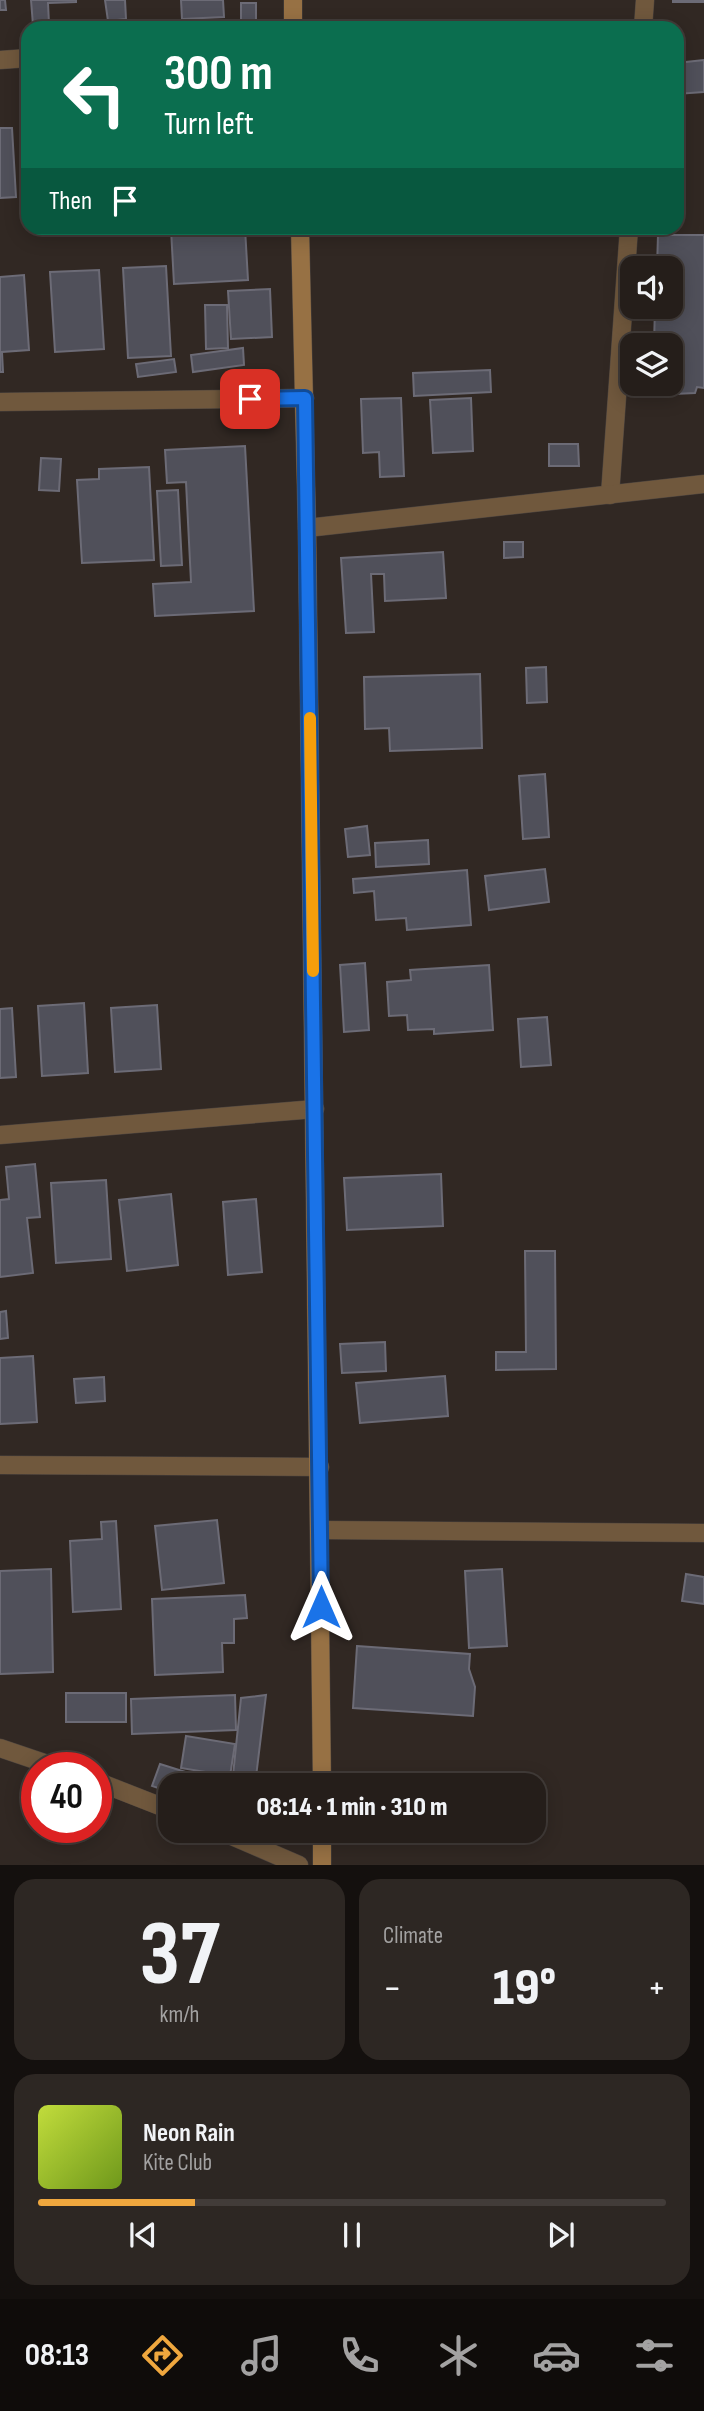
<!DOCTYPE html>
<html lang="en">
<head>
<meta charset="utf-8">
<style>
  :root { --surface:#251e1a; --page:#2d2723; --text:#f1f3f6; --muted:#a3a2a2; --line:#423c39; --accent:#efa73e }
  body { margin:0; font-family:"Sofia Sans Condensed",sans-serif; background:var(--page); color:var(--text); height:100vh; display:flex; flex-direction:column; font-size:26px; white-space:nowrap }
  * { box-sizing:border-box; margin:0 }
  p { font-size:23px; color:var(--muted) }
  .icon { flex:none; width:38px; height:38px; fill:none; stroke:currentColor; stroke-width:2; stroke-linecap:round; stroke-linejoin:round }
  .map { position:relative; height:1865px; overflow:hidden }
  .panel { display:flex; flex-direction:column; gap:14px; padding:14px; background:#14100e; flex:1 }
  .panel>* { flex:none }
  .top-card { position:absolute; left:21px; top:21px; width:663px; height:214px; border-radius:21px; box-shadow:0 4px 18px #0003,0 0 0 2px var(--line); background:#0b6e4f; color:#fff; overflow:hidden }
  .buttons { position:absolute; left:620px; top:256px; display:grid; gap:14px }
  .buttons a { display:grid; place-items:center; width:63px; height:63px; border-radius:14px; background:var(--surface); box-shadow:0 4px 18px #0003,0 0 0 2px var(--line); font-size:35px }
  .speed { position:absolute; left:21px; top:1752px; display:flex; gap:14px; font-size:35px; font-weight:700; text-align:center }
  .speed>* { display:grid; place-content:center; width:91px; height:91px; border-radius:50%; background:var(--surface); box-shadow:0 4px 18px #0003,0 0 0 2px var(--line); line-height:1 }
  .speed .limit { border:10px solid #d22; background:#fff; color:#111 }
  .pin { position:absolute; display:grid; place-items:center; width:60px; height:60px; color:#fff; margin:-30px; border-radius:14px; box-shadow:0 4px 10px #0006 }
  .me { position:absolute; width:77px; margin:-38px; rotate:0deg; stroke-linejoin:round; filter:drop-shadow(0 0 5px #0008) }
  .turn { display:flex; align-items:center; gap:24px; height:147px; padding:0 28px; font-size:32px }
  .turn .icon { width:91px; height:91px; stroke-width:2.5 }
  .turn b { display:block; font-size:49px; line-height:60px }
  .then { display:flex; align-items:center; height:66px; padding:0 28px; background:#0003; gap:14px; font-size:26px }
  .big { font-size:52px; font-weight:800; line-height:1.1 }
  .panel .tile { flex:1; display:flex; flex-direction:column; justify-content:center; gap:10px; min-width:0; padding:0 24px; border-radius:21px; background:var(--page) }
  .panel .dial { align-items:center; gap:0 }
  .dial b { font-size:91px; line-height:1 }
  .song { display:flex; align-items:center; gap:21px }
  .cover { width:84px; height:84px; border-radius:10px; background:linear-gradient(135deg,hsl(70 70% 55%),hsl(80 70% 35%)) }
  .played { height:7px; border-radius:4px; background:linear-gradient(90deg,var(--accent) 25%,var(--line) 25%) }
  .keys { display:flex; justify-content:space-around; direction:ltr }
  .heat { display:flex; justify-content:space-between; align-items:center; font-size:38px; direction:ltr }
  .panel .tiles { flex:1; display:grid; gap:14px; grid-template-columns:1fr 1fr }
  .tile:last-child { grid-column:span 2 }
  .trip { position:absolute; left:158px; top:1773px; width:388px; height:70px; border-radius:21px; background:var(--surface); box-shadow:0 4px 18px #0003,0 0 0 2px var(--line); font-weight:800; line-height:70px; text-align:center }
  .tab-bar { display:flex; height:112px; justify-content:space-around; align-items:center; background:#0f0c0a; color:var(--muted) }
  .tab-bar .icon { width:49px; height:49px }
  .tab-bar .active { color:var(--accent) }
  .tab-bar b { font-size:32px; color:var(--text) }
  .map>svg:first-child { display:block }
</style>
</head>
<body>
<div class="map">
<svg width="704" height="1865" viewBox="0 0 704 1865">
  <rect width="100%" height="100%" fill="#312823"/>
  <g fill="#50505a" stroke="#6c6b76" stroke-width="2">
    <path d="M0,0h5l1,10h-6z"/>
    <path d="M31,0h45v2l-28,1 1,21 -16,1z"/>
    <path d="M105,0h20l1,19 -18,2z"/>
    <path d="M181,0h42l1,17 -42,2z"/>
    <rect x="673" y="0" width="31" height="2"/>
    <rect x="241" y="3" width="15" height="19"/>
    <path d="M704,60v32l-27,2v-31z"/>
    <path d="M0,128h12l4,69 -16,1z"/>
    <path d="M245,228l3,52 -74,4 -3,-55z"/>
    <path d="M658,235h46v153l-7,-1 -2,6 -21,1 -4,-11v-38h-16l1,-39h15v-38h-13z"/>
    <path d="M166,266l5,90 -43,2 -5,-90z"/>
    <path d="M99,270l5,79 -49,3 -5,-80z"/>
    <path d="M24,275l5,75 -27,2 1,20h-3v-95z"/>
    <path d="M270,289l2,48 -41,2 -3,-48z"/>
    <path d="M205,305h22l1,43 -22,1z"/>
    <path d="M243,348l1,17 -51,7 -2,-17z"/>
    <path d="M174,359l2,13 -38,5 -2,-13z"/>
    <path d="M490,370l1,22 -77,4 -1,-23z"/>
    <path d="M401,398l3,78 -24,1 -1,-25 -16,1 -2,-54z"/>
    <path d="M471,398l2,53 -40,2 -3,-53z"/>
    <path d="M549,444h29l1,22h-30z"/>
    <path d="M245,446l9,165 -99,5 -2,-32 38,-2 -5,-100 -19,1 -2,-33z"/>
    <path d="M41,458l20,1 -2,32 -20,-1z"/>
    <path d="M149,467l5,93 -72,3 -5,-83 22,-1v-10z"/>
    <path d="M178,490l4,75 -21,1 -4,-75z"/>
    <path d="M504,542h19v15l-19,1z"/>
    <path d="M443,552l3,46 -61,3 -1,-27h-13l3,58 -28,1 -5,-75z"/>
    <path d="M546,667l1,35 -20,1 -1,-35z"/>
    <path d="M480,674l2,74 -92,3 -1,-23 -24,1 -1,-52z"/>
    <path d="M545,774l4,63 -26,2 -4,-63z"/>
    <path d="M367,826l3,29 -22,2 -3,-28z"/>
    <path d="M428,840l1,24 -53,3 -1,-24z"/>
    <path d="M545,869l4,33 -60,8 -4,-34z"/>
    <path d="M467,870l4,55 -64,5 -1,-12 -30,2 -2,-29 -20,2 -1,-14z"/>
    <path d="M365,963l4,67 -25,2 -4,-67z"/>
    <path d="M489,965l4,65 -59,4v-5l-26,1 -1,-15 -18,1 -2,-34 24,-2 -1,-10z"/>
    <path d="M84,1003l4,70 -46,3 -4,-70z"/>
    <path d="M157,1005l4,64 -46,3 -4,-64z"/>
    <path d="M12,1008l4,69 -16,1v-69z"/>
    <path d="M547,1017l4,48 -30,2 -3,-48z"/>
    <path d="M35,1164l5,53 -13,1 6,55 -33,4v-77l9,-1 -3,-32z"/>
    <path d="M441,1174l2,52 -96,4 -3,-52z"/>
    <path d="M106,1180l5,79 -55,4 -5,-80z"/>
    <path d="M171,1194l7,71 -51,6 -8,-71z"/>
    <path d="M256,1199l6,73 -34,3 -5,-73z"/>
    <path d="M525,1251h30l1,118 -60,1v-18h30z"/>
    <path d="M6,1311l2,27 -8,1v-27z"/>
    <path d="M385,1342l1,29 -44,2 -2,-29z"/>
    <path d="M33,1356l4,66 -37,2v-66z"/>
    <path d="M445,1376l3,40 -88,7 -4,-40z"/>
    <path d="M104,1377l1,24 -29,2 -2,-24z"/>
    <path d="M217,1520l7,63 -62,7 -7,-64z"/>
    <path d="M116,1521l5,88 -48,3 -3,-71 32,-2 -1,-17z"/>
    <path d="M51,1569l2,103 -53,2v-103z"/>
    <path d="M502,1569l5,77 -38,2 -4,-77z"/>
    <path d="M686,1574l18,3v27l-22,-3z"/>
    <path d="M245,1595l2,23 -13,1v24h-12l1,29 -68,3 -3,-76z"/>
    <path d="M357,1646l113,8 -1,15 6,18 -2,29 -120,-8z"/>
    <rect x="66" y="1693" width="60" height="29"/>
    <path d="M235,1695l1,35 -104,4 -1,-35z"/>
    <path d="M266,1695l-11,90h-23l9,-87z"/>
    <path d="M186,1736l49,8 -5,32 -49,-8z"/>
    <path d="M160,1764l67,21h-57v7l-18,-6z"/>
  </g>
  <g fill="none" stroke-linecap="round" stroke-linejoin="round">
    <defs>
      <g id="street">
        <path d="M643,28l2,-28"/>
        <path d="M0,60l28,-2"/>
        <path d="M0,402l305,-4"/>
        <path d="M610,495l19,-267"/>
        <path d="M307,528l397,-44"/>
        <path d="M0,1135l315,-26"/>
        <path d="M0,1465l320,2"/>
        <path d="M320,1530l384,3"/>
        <path d="M0,1748l59,20"/>
        <path d="M96,1781l74,29"/>
        <path d="M218,1830l81,35"/>
      </g>
      <g id="secondary">
        <path d="M293,0v28"/>
        <path d="M300,228l7,300 15,1257"/>
        <path d="M322,1830v35"/>
      </g>
    </defs>
    <use href="#street" stroke="#4d4540" stroke-width="19"/>
    <use href="#secondary" stroke="#4d4540" stroke-width="19"/>
    <use href="#street" stroke="#70583d" stroke-width="18"/>
    <use href="#secondary" stroke="#977144" stroke-width="18"/>
  </g>
  <g fill="none" stroke-linecap="round" stroke-linejoin="round">
    <defs>
      <path id="route" d="M250,399l55,-1 16,1209"/>
    </defs>
    <use href="#route" stroke="#114b97" stroke-width="18"/>
    <use href="#route" stroke="#1a73e8" stroke-width="12"/>
    <path stroke="#f59e0b" stroke-width="12" d="M310,718l3,253"/>
  </g>
</svg>
<div class="buttons">
<a><svg class="icon" aria-label="sound" viewBox="0 0 24 24"><path d="M4 9h4l5-4v14l-5-4H4zM17 9q2 3 0 6"/></svg></a>
<a><svg class="icon" aria-label="layers" viewBox="0 0 24 24"><path d="M12 4l9 5-9 5-9-5zM3 14l9 5 9-5"/></svg></a>
</div>
<div class="speed"><div class="limit">40</div></div>
<div class="pin" style="left:250px;top:399px;background:#d93025"><svg class="icon" aria-label="arrive" viewBox="0 0 24 24"><path d="M6 21V4h12l-3 4 3 4H6"/></svg></div>
<svg class="me" style="left:321px;top:1607px" viewBox="-20 -20 40 40"><path d="M0-17L14 15 0 8-14 15z" fill="#1a73e8" stroke="#fff" stroke-width="4"/></svg>
<div class="trip">08:14 · 1 min · 310 m</div>
<div class="top-card">
<div class="turn"><svg class="icon" aria-label="left" viewBox="0 0 24 24"><path d="M17 20v-9H6M10 6l-5 5 5 5"/></svg><div><b>300 m</b>Turn left</div></div>
<div class="then">Then<svg class="icon" aria-label="arrive" viewBox="0 0 24 24"><path d="M6 21V4h12l-3 4 3 4H6"/></svg></div>
</div>
</div>
<section class="panel">
<div class="tiles">
<div class="tile dial"><b>37</b><p>km/h</p></div>
<div class="tile"><p>Climate</p>
<div class="heat"><a>−</a><b class="big">19°</b><a>+</a></div>
</div>
<div class="tile">
<div class="song"><i class="cover"></i><div><b>Neon Rain</b><p>Kite Club</p></div></div>
<div class="played"></div>
<div class="keys"><svg class="icon" aria-label="previous" viewBox="0 0 24 24"><path d="M18 5L8 12l10 7zM5 5v14"/></svg><svg class="icon" aria-label="pause" viewBox="0 0 24 24"><path d="M8 5v14M16 5v14"/></svg><svg class="icon" aria-label="next" viewBox="0 0 24 24"><path d="M6 5l10 7-10 7zM19 5v14"/></svg></div>
</div>
</div>
</section>
<nav class="tab-bar">
<b>08:13</b>
<svg class="icon active" aria-label="directions" viewBox="0 0 24 24"><path d="M12 3l9 9-9 9-9-9zM9 14v-3h6M13 9l2 2-2 2"/></svg>
<svg class="icon" aria-label="music" viewBox="0 0 24 24"><path d="M9 18V5l10-2v13"/><circle cx="6" cy="18" r="3"/><circle cx="16" cy="16" r="3"/></svg>
<svg class="icon" aria-label="phone" viewBox="0 0 24 24"><path d="M5 4h4l2 5-3 2q2 4 5 5l2-3 5 2v4C11 20 4 13 5 4z"/></svg>
<svg class="icon" aria-label="climate" viewBox="0 0 24 24"><path d="M12 3v18M4 7l16 10M4 17L20 7"/></svg>
<svg class="icon" aria-label="car" viewBox="0 0 24 24"><path d="M5 17H2v-5l4-1 3-4h7l3 4 3 1v5h-3M9 17h6M6 11h13"/><circle cx="7" cy="17" r="2"/><circle cx="17" cy="17" r="2"/></svg>
<svg class="icon" aria-label="filters" viewBox="0 0 24 24"><path d="M4 7h16M4 17h16"/><circle cx="9" cy="7" r="2"/><circle cx="15" cy="17" r="2"/></svg>
</nav>
</body>
</html>
